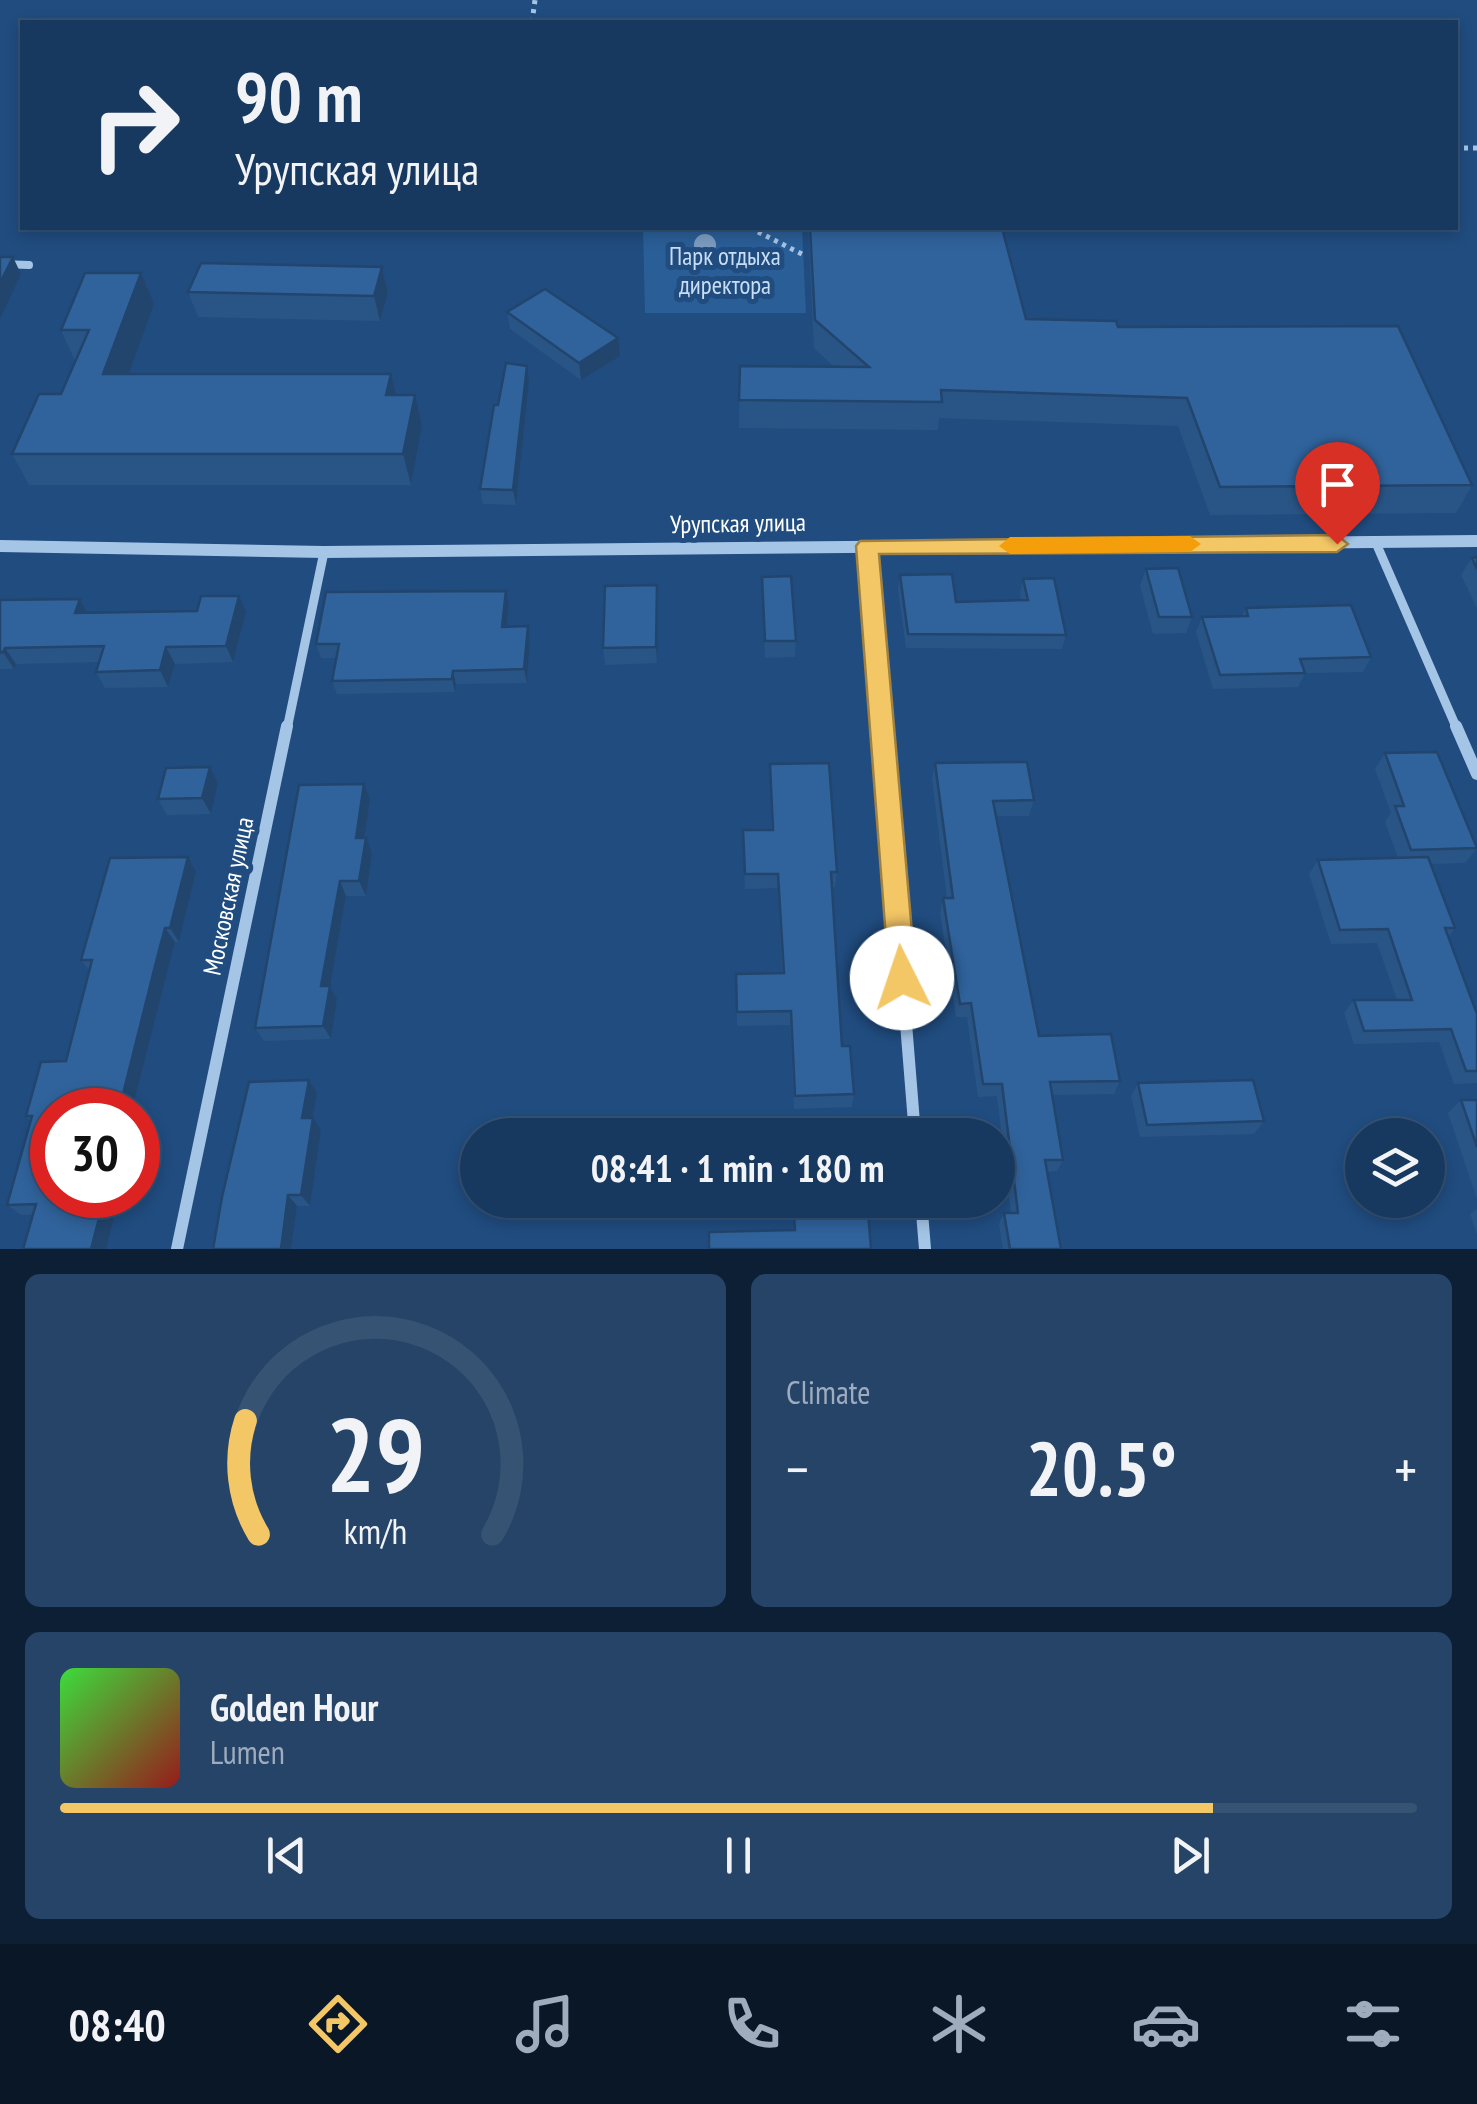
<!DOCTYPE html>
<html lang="en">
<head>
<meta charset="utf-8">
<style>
  :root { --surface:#18395f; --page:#254468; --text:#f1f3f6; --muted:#9facbd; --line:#365374; --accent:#f4c766 }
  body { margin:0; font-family:"PT Sans Narrow",sans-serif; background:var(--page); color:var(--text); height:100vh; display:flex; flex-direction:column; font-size:38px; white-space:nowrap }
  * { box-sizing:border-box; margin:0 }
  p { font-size:32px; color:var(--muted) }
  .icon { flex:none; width:55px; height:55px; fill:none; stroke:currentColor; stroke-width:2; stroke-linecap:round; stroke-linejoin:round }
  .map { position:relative; height:1249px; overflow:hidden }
  .details { display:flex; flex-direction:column; gap:25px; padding:25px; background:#0d1f34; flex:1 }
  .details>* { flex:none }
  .banner { position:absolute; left:20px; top:20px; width:1438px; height:210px; border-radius:0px; box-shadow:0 5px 15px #0003,0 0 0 2px var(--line); background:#18395f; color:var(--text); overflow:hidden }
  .buttons { position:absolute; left:1345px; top:1118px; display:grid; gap:20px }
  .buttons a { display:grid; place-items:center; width:100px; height:100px; border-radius:50%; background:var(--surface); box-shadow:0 5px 15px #0003,0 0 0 2px var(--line); font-size:50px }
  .speed { position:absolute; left:30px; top:1088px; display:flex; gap:20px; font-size:50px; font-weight:700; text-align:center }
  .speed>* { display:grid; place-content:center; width:130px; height:130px; border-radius:50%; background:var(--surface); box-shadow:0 5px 15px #0003,0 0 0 2px var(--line); line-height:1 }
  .speed .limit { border:15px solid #d22; background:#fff; color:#111 }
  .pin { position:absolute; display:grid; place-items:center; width:85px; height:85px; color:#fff; margin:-102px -42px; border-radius:50% 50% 50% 0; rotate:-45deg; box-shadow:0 0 10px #0007 }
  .pin .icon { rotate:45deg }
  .me { position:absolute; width:110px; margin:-55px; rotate:356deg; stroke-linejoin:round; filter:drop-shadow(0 0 8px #0008) }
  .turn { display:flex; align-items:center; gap:35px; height:210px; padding:0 50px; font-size:45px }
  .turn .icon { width:130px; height:130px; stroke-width:2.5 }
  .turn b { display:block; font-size:70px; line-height:85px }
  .big { font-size:75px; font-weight:700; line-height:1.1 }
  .details .card { flex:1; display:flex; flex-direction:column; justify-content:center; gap:15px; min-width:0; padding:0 35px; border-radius:15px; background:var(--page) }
  .details .dial { align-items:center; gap:0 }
  .dial svg { height:260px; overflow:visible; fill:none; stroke:var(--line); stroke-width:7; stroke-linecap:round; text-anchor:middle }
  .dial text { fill:var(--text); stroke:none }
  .song { display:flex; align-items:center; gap:30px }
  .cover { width:120px; height:120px; border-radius:15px; background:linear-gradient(135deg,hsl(120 70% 55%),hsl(0 70% 35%)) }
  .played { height:10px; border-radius:5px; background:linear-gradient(90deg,var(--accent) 85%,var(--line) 85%) }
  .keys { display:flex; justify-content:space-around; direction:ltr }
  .heat { display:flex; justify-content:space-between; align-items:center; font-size:55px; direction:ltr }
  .details .tiles { flex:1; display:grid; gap:25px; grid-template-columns:1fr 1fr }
  .card:last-child { grid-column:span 2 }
  .trip { position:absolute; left:460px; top:1118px; width:555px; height:100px; border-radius:50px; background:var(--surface); box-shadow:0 5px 15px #0003,0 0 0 2px var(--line); font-weight:700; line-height:100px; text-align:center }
  .menu { display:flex; height:160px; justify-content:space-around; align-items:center; background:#0a1726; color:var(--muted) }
  .menu .icon { width:70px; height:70px }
  .menu .active { color:var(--accent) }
  .menu b { font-size:45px; color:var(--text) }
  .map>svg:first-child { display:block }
</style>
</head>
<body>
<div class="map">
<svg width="1477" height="1249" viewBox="0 0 1477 1249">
  <rect width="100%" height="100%" fill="#204c7f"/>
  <path fill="#2a5e97" d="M643,228h159l4,85h-161z"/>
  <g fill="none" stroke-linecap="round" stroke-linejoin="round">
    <g stroke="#a5c5e7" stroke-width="5" stroke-dasharray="4 5" stroke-linecap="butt">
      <path d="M532,22l3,-22"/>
      <path d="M1455,148h22"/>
      <path d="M750,228l54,27"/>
    </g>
    <path stroke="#a5c5e7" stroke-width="8" d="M0,264l29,1"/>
    <g stroke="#a5c5e7" stroke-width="9">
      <path d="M1376,543l81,186"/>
      <path d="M867,546l15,183"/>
      <path d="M287,729l37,-177"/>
    </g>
    <g stroke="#a5c5e7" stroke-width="12">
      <path d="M882,726l33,409"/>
      <path d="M1456,726l21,48"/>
      <path d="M921,1200l4,49"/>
      <path d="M177,1249l110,-523"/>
    </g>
    <path fill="#a5c5e7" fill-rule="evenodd" d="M1477,535v12l-1153,11 -324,-6v-12l324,6z"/>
  </g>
  <circle fill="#7c9cc0" cx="705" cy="245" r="11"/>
  <g fill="#295586">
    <path d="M808,228h194l24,91 92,8 354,158 -16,28 -246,2 -32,-89 -239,-8 -1,12 -199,-2 1,-62 94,1 -20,-19z"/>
    <path d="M382,267l6,26 -8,28 -182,-4 -10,-25z"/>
    <path d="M154,304l-26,70h263l5,21 26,31 -11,59h-382l-17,-31 49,-60 14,-33 -14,-31z"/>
    <path d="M507,312l111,26 2,18 -39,24 -71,-51z"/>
    <path d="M529,382l-13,123 -33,-1 -3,-15 18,-84z"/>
    <path d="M1477,557v51l-16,-33 11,-17z"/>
    <path d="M1146,569l46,48 -6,16 -33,1 -13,-48z"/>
    <path d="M900,575l56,27 65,-1 -1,-8 3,-14 43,56 -4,14 -156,-1 -8,-59z"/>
    <path d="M762,577l34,64 -1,16 -30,1z"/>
    <path d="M657,585v78l-52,2 -2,-17z"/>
    <path d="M80,599l8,14 158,-1 -13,50 -58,2 -7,23 -63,1 -9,-16 3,-10 -83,2 -2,5h-14v-69z"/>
    <path d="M509,605l-3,22 22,-1 2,14 -3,43 -71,1 -1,8 -118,2 -5,-13 5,-23h-16l-5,-14z"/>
    <path d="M1246,608l125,49 -8,15 -58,1 -7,14 -85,2 -17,-57 6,-15 40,-1z"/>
    <path d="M1385,753l92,95 -12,15 -34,1 24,64 -7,9 29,77v69l-23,1 -15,-42 -85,2 -10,-31 10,-13h43l-20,-57 -46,1 -22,-70 9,-14 80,-2 -13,-36 6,-9 -16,-44z"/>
    <path d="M935,763l99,37 -5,16h-33l43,220 81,45 -6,13 -62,1 11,65 -6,11 -10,1 14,77h-58l-4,-25 5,-11h7l-14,-117 -19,1 -11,-80h-11l-16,-104 3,-15h4l-15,-119z"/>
    <path d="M770,764l67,108 -2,15h-3l10,159 12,48 -2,13 -58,2 -4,-84 -53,1 -1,-52 46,-1 -4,-85 -33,1 -2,-43 28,-16z"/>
    <path d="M210,767l8,16 -7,31 -44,1 -9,-16z"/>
    <path d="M370,799l-6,39 8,15 -6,43h-20l-16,91 7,12 -6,40 -67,2 -9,-13z"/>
    <path d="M196,872l-17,70h-4l-43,168h-80l71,85 -4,18 -98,2 -14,-10 24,-84 -5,-5 40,-55 23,-91 -8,-10z"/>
    <path d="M309,1080l8,13 -5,25 9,12 -11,76h-13l-6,43h-78z"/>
    <path d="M1138,1083l126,38 -10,13 -114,3 -9,-41z"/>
    <path d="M1461,1100h16v99l-29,-86z"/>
    <path d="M1477,1209v25l-7,-20z"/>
  </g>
  <g fill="#22456d">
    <path d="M13,257l8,17 -21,45v-36z"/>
    <path d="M382,267l6,26 -8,28 -6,-25z"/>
    <path d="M141,273l13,31 -37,102 -14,-32z"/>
    <path d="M618,338l2,18 -39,24 -2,-17z"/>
    <path d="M527,366l2,16 -13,123 -3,-15z"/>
    <path d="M391,374l8,32 -13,-11z"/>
    <path d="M415,395l7,31 -11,59 -8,-31z"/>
    <path d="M657,585l1,17 -1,61 -1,-16z"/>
    <path d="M506,591l3,14 -4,35 -3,-13z"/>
    <path d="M239,596l7,16 -13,50 -7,-16z"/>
    <path d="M80,599l9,17 -14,-3z"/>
    <path d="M528,626l2,14 -3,43 -3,-14z"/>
    <path d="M166,647l9,17 -7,23 -8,-17z"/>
    <path d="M5,648l11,16 -2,5 -11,-17z"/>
    <path d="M453,671l3,13 -1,8 -3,-13z"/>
    <path d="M210,767l8,16 -7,31 -9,-16z"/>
    <path d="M364,784l6,15 -8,54 -6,-15z"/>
    <path d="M366,838l6,15 -6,43 -7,-15z"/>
    <path d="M188,857l8,15 -17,70 -9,-14z"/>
    <path d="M340,881l6,15 -16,91 7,12 -6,40 -8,-13 -2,-40z"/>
    <path d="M165,928l10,14 -43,168h-13z"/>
    <path d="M309,1080l8,13 -7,38 -8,-13z"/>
    <path d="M313,1118l8,12 -11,76 -9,-11z"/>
    <path d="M109,1195h14l-4,18 -12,-11z"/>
    <path d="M288,1195l9,11 -6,43h-10z"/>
    <path d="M103,1203l12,10 -9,36h-15z"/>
  </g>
  <g fill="#30639c" stroke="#22456d" stroke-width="2.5">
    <path d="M810,228h192l24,91 90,2 2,6 280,-1 74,159 -252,2 -33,-89 -246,-8 1,12 -203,-2 1,-34 129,1 -54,-47z"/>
    <path d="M0,257h13l-13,26z"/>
    <path d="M201,263l181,4 -8,29 -186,-4z"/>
    <path d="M85,273h56l-38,101h288l-5,21h29l-12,59h-391l27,-60h22l28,-64h-28z"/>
    <path d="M545,289l73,49 -39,25 -72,-51z"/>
    <path d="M506,363l21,3 -14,124 -33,-1 14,-84h4z"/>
    <path d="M1477,557v12l-5,-11z"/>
    <path d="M1178,568l14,49h-33l-13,-48z"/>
    <path d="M952,574l4,28 72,-2 -5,-21 31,-1 12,57 -158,-1 -8,-59z"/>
    <path d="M791,576l5,65h-31l-3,-64z"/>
    <path d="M657,585l-1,62 -53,1 2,-62z"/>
    <path d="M506,591l-4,36 26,-1 -4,43 -71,2 -1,8 -120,2 7,-37h-23l10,-52z"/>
    <path d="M201,596h38l-13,50 -60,1 -6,23 -64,2 8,-26 -99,2 -2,4 -3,1v-53l80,-1 -5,14 122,-2z"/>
    <path d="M1351,605l20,52 -71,2 5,14 -85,2 -18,-58 46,-1 -2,-8z"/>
    <path d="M1437,752l40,96 -66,2 -16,-44h9l-19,-53z"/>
    <path d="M1027,762l7,38 -41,1 46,235 72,-2 9,47 -70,1 13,78h-18l16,89h-51l-6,-36h14l-16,-129h-19l-12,-81 -11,1 -17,-106h10l-18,-135z"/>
    <path d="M829,763l8,109h-6l11,174h8l4,48 -59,2 -4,-85 -54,1 -1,-38 48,-1 -6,-99h-33l-2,-44h30l-3,-66z"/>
    <path d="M210,767l-8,31 -44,1 8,-31z"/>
    <path d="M364,784l-8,54h10l-7,43h-19l-19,105h9l-7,40 -68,2 44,-243z"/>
    <path d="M188,857l-18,71h-5l-8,30 -38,152h-67v85h57l-2,7 -4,1 -12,46h-68l13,-45 -29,1 25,-89h-6l15,-54 25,-1 26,-101h-11l29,-102z"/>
    <path d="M1428,857l27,71h-10l32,86v57h-11l-15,-42 -87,2 -10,-31h58l-24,-71 -48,1 -22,-70z"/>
    <path d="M309,1080l-7,38h11l-12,77h-13l-7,54h-68l9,-52 27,-115z"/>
    <path d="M1253,1080l11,41 -117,4 -9,-42z"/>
    <path d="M1461,1100h16v47z"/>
    <path d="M868,1212l3,37h-162v-17l86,-2 -1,-16z"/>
  </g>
  <path fill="#f4c766" stroke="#9f8142" stroke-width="2.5" d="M1337,535l11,9 -11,8 -458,2 37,424 -4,9 -10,4 -9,-4 -4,-9 -33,-432 4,-5z"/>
  <path fill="#f59e0b" d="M1190,536l11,8 -11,8 -180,2 -11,-8 11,-9z"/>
  <g text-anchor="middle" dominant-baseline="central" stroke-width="10" stroke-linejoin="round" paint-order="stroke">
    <g font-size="25" fill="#c8def6" stroke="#204c7f">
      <text x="725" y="256">Парк отдыха<tspan x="725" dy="29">директора</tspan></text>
    </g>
    <g font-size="25" fill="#fff" stroke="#204c7f">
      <text transform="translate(738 523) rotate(-1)">Урупская улица</text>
      <text transform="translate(228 896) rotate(-78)">Московская улица</text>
    </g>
  </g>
</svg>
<div class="buttons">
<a><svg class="icon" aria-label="layers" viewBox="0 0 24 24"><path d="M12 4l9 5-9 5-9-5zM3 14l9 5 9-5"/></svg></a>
</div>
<div class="speed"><div class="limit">30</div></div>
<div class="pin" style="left:1337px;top:544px;background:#d93025"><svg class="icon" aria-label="arrive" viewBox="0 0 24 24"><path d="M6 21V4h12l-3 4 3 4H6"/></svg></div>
<svg class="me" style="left:902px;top:978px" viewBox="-20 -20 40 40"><circle r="19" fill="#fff"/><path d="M0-13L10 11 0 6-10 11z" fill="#f4c766"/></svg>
<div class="trip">08:41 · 1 min · 180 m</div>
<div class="banner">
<div class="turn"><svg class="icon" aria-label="right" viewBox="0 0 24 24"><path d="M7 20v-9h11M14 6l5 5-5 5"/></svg><div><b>90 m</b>Урупская улица</div></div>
</div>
</div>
<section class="details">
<div class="tiles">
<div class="card dial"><svg viewBox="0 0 100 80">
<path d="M14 69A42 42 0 1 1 86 69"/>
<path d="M14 69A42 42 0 0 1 10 34" stroke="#f4c766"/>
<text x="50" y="56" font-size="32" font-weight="700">29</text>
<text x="50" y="72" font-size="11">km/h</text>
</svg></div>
<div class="card"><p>Climate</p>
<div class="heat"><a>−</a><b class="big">20.5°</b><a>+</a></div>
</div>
<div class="card">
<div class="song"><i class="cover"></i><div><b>Golden Hour</b><p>Lumen</p></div></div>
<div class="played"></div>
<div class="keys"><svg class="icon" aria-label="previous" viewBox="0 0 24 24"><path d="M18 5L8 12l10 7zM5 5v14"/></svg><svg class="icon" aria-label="pause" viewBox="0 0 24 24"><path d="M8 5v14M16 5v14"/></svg><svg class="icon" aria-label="next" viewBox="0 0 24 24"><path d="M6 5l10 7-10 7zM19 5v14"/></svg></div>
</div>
</div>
</section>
<nav class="menu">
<b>08:40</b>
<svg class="icon active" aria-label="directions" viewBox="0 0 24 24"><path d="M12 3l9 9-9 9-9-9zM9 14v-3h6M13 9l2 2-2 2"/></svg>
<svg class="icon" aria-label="music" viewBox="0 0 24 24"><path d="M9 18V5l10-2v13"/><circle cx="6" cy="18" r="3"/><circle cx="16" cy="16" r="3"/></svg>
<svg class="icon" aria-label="phone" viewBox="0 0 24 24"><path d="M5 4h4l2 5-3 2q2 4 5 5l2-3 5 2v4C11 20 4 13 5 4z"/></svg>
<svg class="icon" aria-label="climate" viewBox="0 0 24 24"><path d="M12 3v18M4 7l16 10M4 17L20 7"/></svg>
<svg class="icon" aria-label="car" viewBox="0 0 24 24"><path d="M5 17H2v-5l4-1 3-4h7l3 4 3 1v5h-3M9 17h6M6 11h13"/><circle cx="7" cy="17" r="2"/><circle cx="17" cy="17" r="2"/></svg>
<svg class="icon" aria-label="filters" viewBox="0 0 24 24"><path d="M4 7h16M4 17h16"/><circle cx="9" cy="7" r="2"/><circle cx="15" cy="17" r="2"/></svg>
</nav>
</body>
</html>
